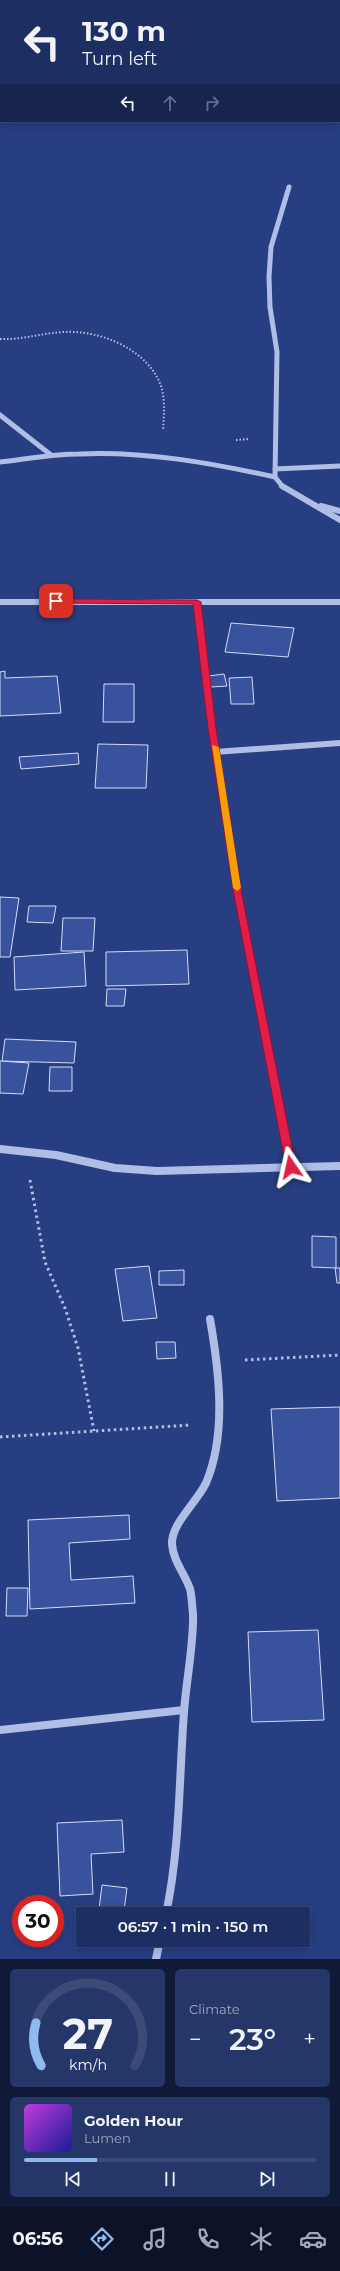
<!DOCTYPE html>
<html lang="en">
<head>
<meta charset="utf-8">
<style>
  :root { --surface:#1d2e62; --page:#253668; --text:#f1f3f6; --muted:#a0a8be; --line:#3b4a77; --accent:#90b9f0 }
  body { margin:0; font-family:Montserrat,sans-serif; background:var(--page); color:var(--text); height:100vh; display:flex; flex-direction:column; font-size:15px; white-space:nowrap }
  * { box-sizing:border-box; margin:0 }
  p { font-size:13px; color:var(--muted) }
  .icon { flex:none; width:22px; height:22px; fill:none; stroke:currentColor; stroke-width:2; stroke-linecap:round; stroke-linejoin:round }
  .map { position:relative; height:1959px; overflow:hidden }
  .panel { display:flex; flex-direction:column; gap:10px; padding:10px; background:#101936; flex:1 }
  .panel>* { flex:none }
  .top-card { position:absolute; left:0px; top:0px; width:340px; height:122px; box-shadow:0 2px 10px #0003,0 0 0 1px var(--line); background:#1d2e62; color:var(--text); overflow:hidden }
  .speed { position:absolute; left:12px; top:1895px; display:flex; gap:8px; font-size:20px; font-weight:700; text-align:center }
  .speed>* { display:grid; place-content:center; width:52px; height:52px; border-radius:50%; background:var(--surface); box-shadow:0 2px 10px #0003,0 0 0 1px var(--line); line-height:1 }
  .speed .limit { border:6px solid #d22; background:#fff; color:#111 }
  .pin { position:absolute; display:grid; place-items:center; width:34px; height:34px; color:#fff; margin:-17px; border-radius:8px; box-shadow:0 2px 6px #0006 }
  .me { position:absolute; width:44px; margin:-22px; rotate:349deg; stroke-linejoin:round; filter:drop-shadow(0 0 3px #0008) }
  .turn { display:flex; align-items:center; gap:14px; height:84px; padding:0 16px; font-size:18px }
  .turn .icon { width:52px; height:52px; stroke-width:2.5 }
  .turn b { display:block; font-size:28px; line-height:34px }
  .lanes { display:flex; align-items:center; height:38px; padding:0 16px; background:#0003; justify-content:center; gap:20px; direction:ltr }
  .lanes .off { opacity:.35 }
  .big { font-size:30px; font-weight:600; line-height:1.1 }
  .panel .tile { flex:1; display:flex; flex-direction:column; justify-content:center; gap:6px; min-width:0; padding:0 14px; border-radius:6px; background:var(--page) }
  .panel .dial { align-items:center; gap:0 }
  .dial svg { height:104px; overflow:visible; fill:none; stroke:var(--line); stroke-width:7; stroke-linecap:round; text-anchor:middle }
  .dial text { fill:var(--text); stroke:none }
  .song { display:flex; align-items:center; gap:12px }
  .cover { width:48px; height:48px; border-radius:6px; background:linear-gradient(135deg,hsl(290 70% 55%),hsl(240 70% 35%)) }
  .played { height:4px; border-radius:2px; background:linear-gradient(90deg,var(--accent) 25%,var(--line) 25%) }
  .keys { display:flex; justify-content:space-around; direction:ltr }
  .heat { display:flex; justify-content:space-between; align-items:center; font-size:22px; direction:ltr }
  .panel .tiles { flex:1; display:grid; gap:10px; grid-template-columns:1fr 1fr }
  .tile:last-child { grid-column:span 2 }
  .trip { position:absolute; left:76px; top:1907px; width:234px; height:40px; border-radius:0px; background:var(--surface); box-shadow:0 2px 10px #0003,0 0 0 1px var(--line); font-weight:600; line-height:40px; text-align:center }
  .dock { display:flex; height:64px; justify-content:space-around; align-items:center; background:#0c1227; color:var(--muted) }
  .dock .icon { width:28px; height:28px }
  .dock .on { color:var(--accent) }
  .dock b { font-size:18px; color:var(--text) }
  .map>svg:first-child { display:block }
</style>
</head>
<body>
<div class="map">
<svg width="340" height="1959" viewBox="0 0 340 1959">
  <rect width="100%" height="100%" fill="#273e82"/>
  <g fill="#38529e" stroke="#d3dcf5">
    <path d="M231,623l63,5 -6,29 -63,-5z"/>
    <path d="M5,671v7l52,-2 4,37 -61,3v-44z"/>
    <path d="M224,674l3,12 -16,1 -3,-11z"/>
    <path d="M252,677l2,27h-23l-2,-26z"/>
    <path d="M104,684h30v38h-31z"/>
    <path d="M98,744l50,1 -2,43h-51z"/>
    <path d="M78,753l1,11 -58,5 -2,-12z"/>
    <path d="M0,897l19,1 -9,59h-10z"/>
    <path d="M29,906h27l-3,17 -26,-1z"/>
    <path d="M63,918h32l-2,33h-32z"/>
    <path d="M187,950l2,34 -83,2v-34z"/>
    <path d="M84,952l2,34 -71,4 -1,-33z"/>
    <path d="M107,989h19l-2,17h-18z"/>
    <path d="M5,1039l71,3 -2,21 -72,-2z"/>
    <path d="M0,1061l29,2 -6,31 -23,-1z"/>
    <path d="M50,1067h22v24h-23z"/>
    <path d="M312,1236l24,1v31l-24,-1z"/>
    <path d="M149,1266l8,52 -34,3 -8,-52z"/>
    <path d="M335,1268h5v15h-3z"/>
    <path d="M184,1270v15h-25v-14z"/>
    <path d="M156,1342h19l1,16 -19,1z"/>
    <path d="M340,1407v91l-63,3 -6,-92z"/>
    <path d="M129,1515l1,24 -61,4 2,37 62,-4 2,27 -105,6 -2,-89z"/>
    <path d="M7,1588h21l-1,28h-21z"/>
    <path d="M318,1630l6,90 -72,2 -4,-90z"/>
    <path d="M122,1820l2,32 -33,2 2,40 -33,2 -3,-73z"/>
    <path d="M102,1885l25,3 -3,23 -25,-2z"/>
  </g>
  <g fill="none" stroke-linecap="round" stroke-linejoin="round">
    <g stroke="#b0bee6" stroke-width="2" stroke-dasharray="1.5 2" stroke-linecap="butt">
      <path d="M0,339c22,1 42,-6 64,-7 34,-2 78,15 94,47 8,15 6,34 5,51"/>
      <path d="M236,440l13,-1"/>
    </g>
    <g stroke="#b0bee6" stroke-width="3" stroke-dasharray="2.5 3.5" stroke-linecap="butt">
      <path d="M30,1180l15,82 20,46 13,40 16,83"/>
      <path d="M245,1360l95,-5"/>
      <path d="M0,1437l191,-12"/>
    </g>
    <g stroke="#b0bee6" stroke-width="5">
      <path d="M0,415l51,40"/>
      <path d="M0,462c26,-3 52,-8 79,-8 66,-3 132,9 196,23"/>
      <path d="M275,469l65,-3"/>
      <path d="M283,487l-8,-10 2,-125 -7,-45 -1,-30 2,-30 18,-60"/>
    </g>
    <g stroke="#b0bee6" stroke-width="6">
      <path d="M282,486l58,34"/>
      <path d="M321,506l19,5"/>
      <path d="M0,602h340"/>
      <path d="M197,602l15,126 26,167 45,230"/>
      <path d="M215,752l125,-9"/>
    </g>
    <g stroke="#b0bee6" stroke-width="8">
      <path d="M283,1124l8,43"/>
      <path d="M0,1149l56,6 59,13 42,3 183,-5"/>
      <path d="M0,1730l184,-20"/>
      <path d="M166,1914c14,-66 13,-135 18,-202 2,-30 10,-69 9,-98 -1,-8 -1,-17 -3,-25 -5,-15 -17,-28 -18,-45 -1,-20 25,-42 34,-61 21,-49 13,-113 4,-164"/>
      <path d="M156,1959l4,-19"/>
    </g>
  </g>
  <path fill="#e11d48" stroke="#92132f" d="M56,599l141,1 4,2 15,126 26,167 54,272 -1,3 -4,1 -5,-4 -52,-272 -26,-167 -15,-124 -140,-1 -1,-2z"/>
  <path fill="#f59e0b" d="M212,745l7,2 22,141 -4,3 -4,-3z"/>
</svg>
<div class="speed"><div class="limit">30</div></div>
<div class="pin" style="left:56px;top:601px;background:#d93025"><svg class="icon" aria-label="arrive" viewBox="0 0 24 24"><path d="M6 21V4h12l-3 4 3 4H6"/></svg></div>
<svg class="me" style="left:291px;top:1167px" viewBox="-20 -20 40 40"><path d="M0-17L14 15 0 8-14 15z" fill="#e11d48" stroke="#fff" stroke-width="4"/></svg>
<div class="trip">06:57 · 1 min · 150 m</div>
<div class="top-card">
<div class="turn"><svg class="icon" aria-label="left" viewBox="0 0 24 24"><path d="M17 20v-9H6M10 6l-5 5 5 5"/></svg><div><b>130 m</b>Turn left</div></div>
<div class="lanes"><svg class="icon" aria-label="left" viewBox="0 0 24 24"><path d="M17 20v-9H6M10 6l-5 5 5 5"/></svg><svg class="icon off" aria-label="ahead" viewBox="0 0 24 24"><path d="M12 20V5M6 11l6-6 6 6"/></svg><svg class="icon off" aria-label="right" viewBox="0 0 24 24"><path d="M7 20v-9h11M14 6l5 5-5 5"/></svg></div>
</div>
</div>
<section class="panel">
<div class="tiles">
<div class="tile dial"><svg viewBox="0 0 100 80">
<path d="M14 69A42 42 0 1 1 86 69"/>
<path d="M14 69A42 42 0 0 1 10 36" stroke="#90b9f0"/>
<text x="50" y="56" font-size="32" font-weight="700">27</text>
<text x="50" y="72" font-size="11">km/h</text>
</svg></div>
<div class="tile"><p>Climate</p>
<div class="heat"><a>−</a><b class="big">23°</b><a>+</a></div>
</div>
<div class="tile">
<div class="song"><i class="cover"></i><div><b>Golden Hour</b><p>Lumen</p></div></div>
<div class="played"></div>
<div class="keys"><svg class="icon" aria-label="previous" viewBox="0 0 24 24"><path d="M18 5L8 12l10 7zM5 5v14"/></svg><svg class="icon" aria-label="pause" viewBox="0 0 24 24"><path d="M8 5v14M16 5v14"/></svg><svg class="icon" aria-label="next" viewBox="0 0 24 24"><path d="M6 5l10 7-10 7zM19 5v14"/></svg></div>
</div>
</div>
</section>
<nav class="dock">
<b>06:56</b>
<svg class="icon on" aria-label="directions" viewBox="0 0 24 24"><path d="M12 3l9 9-9 9-9-9zM9 14v-3h6M13 9l2 2-2 2"/></svg>
<svg class="icon" aria-label="music" viewBox="0 0 24 24"><path d="M9 18V5l10-2v13"/><circle cx="6" cy="18" r="3"/><circle cx="16" cy="16" r="3"/></svg>
<svg class="icon" aria-label="phone" viewBox="0 0 24 24"><path d="M5 4h4l2 5-3 2q2 4 5 5l2-3 5 2v4C11 20 4 13 5 4z"/></svg>
<svg class="icon" aria-label="climate" viewBox="0 0 24 24"><path d="M12 3v18M4 7l16 10M4 17L20 7"/></svg>
<svg class="icon" aria-label="car" viewBox="0 0 24 24"><path d="M5 17H2v-5l4-1 3-4h7l3 4 3 1v5h-3M9 17h6M6 11h13"/><circle cx="7" cy="17" r="2"/><circle cx="17" cy="17" r="2"/></svg>
</nav>
</body>
</html>
